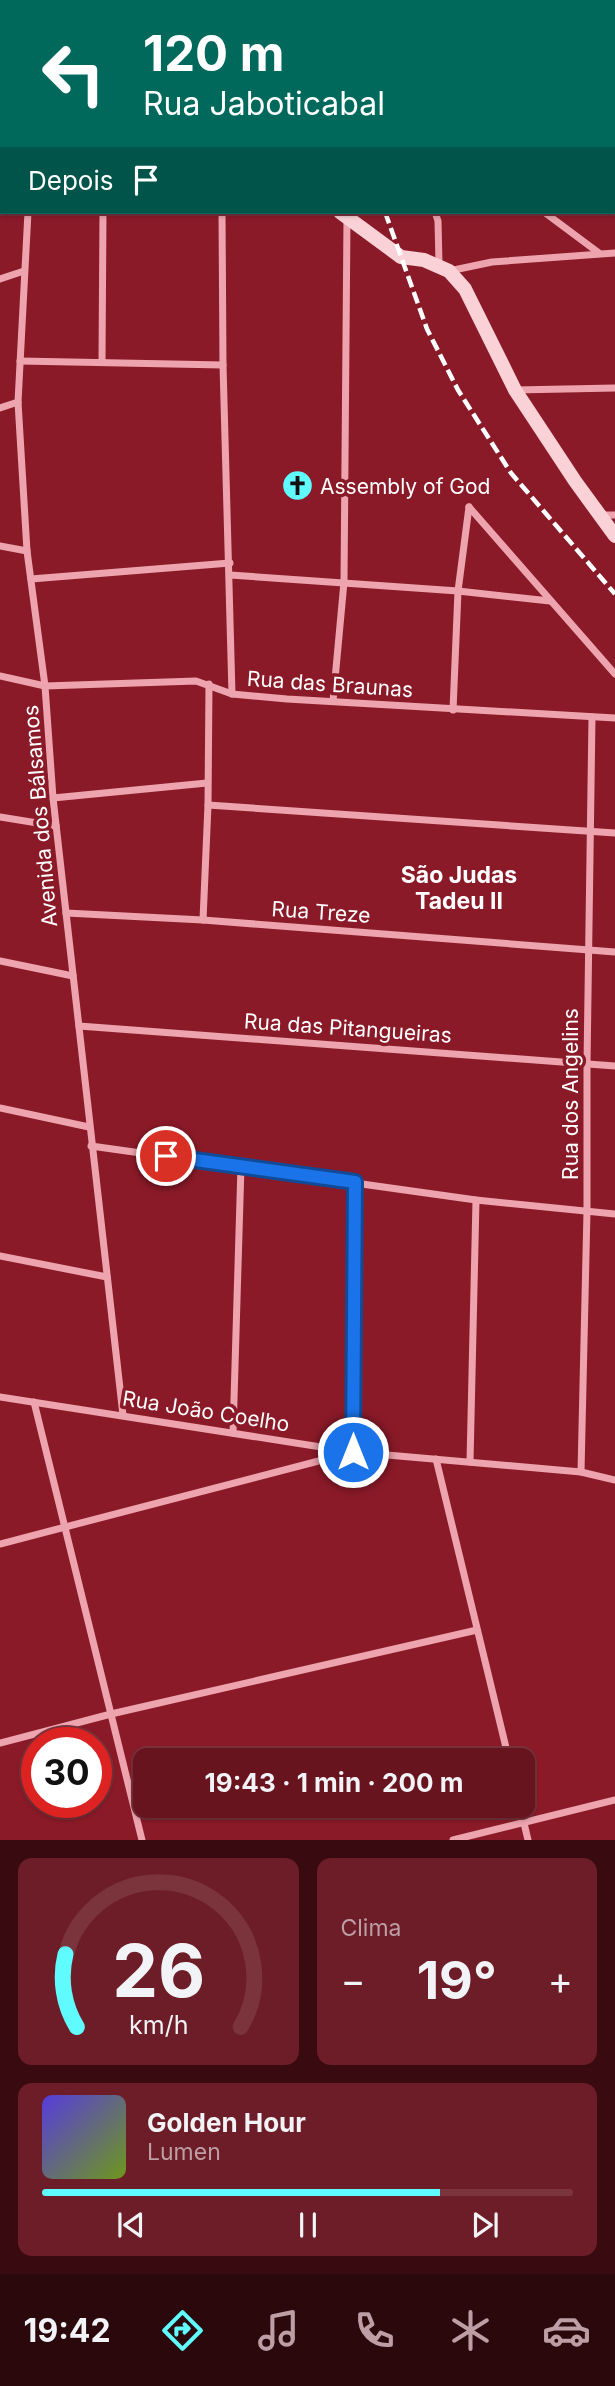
<!DOCTYPE html>
<html lang="pt">
<head>
<meta charset="utf-8">
<style>
  :root { --surface:#68141e; --page:#6d1d27; --text:#f1f3f6; --muted:#bd9ea4; --line:#7b333c; --accent:#60fbff }
  body { margin:0; font-family:Inter,sans-serif; background:var(--page); color:var(--text); height:100vh; display:flex; flex-direction:column; font-size:26px; white-space:nowrap }
  * { box-sizing:border-box; margin:0 }
  p { font-size:23px; color:var(--muted) }
  .icon { flex:none; width:38px; height:38px; fill:none; stroke:currentColor; stroke-width:2; stroke-linecap:round; stroke-linejoin:round }
  .map { position:relative; height:1840px; overflow:hidden }
  .sheet { display:flex; flex-direction:column; gap:18px; padding:18px; background:#390b10; flex:1 }
  .sheet>* { flex:none }
  .hud { position:absolute; left:0px; top:0px; width:616px; height:214px; box-shadow:0 2px 5px #0004,0 0 0 2px var(--line); background:#00695c; color:#fff; overflow:hidden }
  .speed { position:absolute; left:21px; top:1727px; display:flex; gap:14px; font-size:35px; font-weight:700; text-align:center }
  .speed>* { display:grid; place-content:center; width:91px; height:91px; border-radius:50%; background:var(--surface); box-shadow:0 2px 5px #0004,0 0 0 2px var(--line); line-height:1 }
  .speed .limit { border:10px solid #d22; background:#fff; color:#111 }
  .pin { position:absolute; display:grid; place-items:center; width:60px; height:60px; color:#fff; margin:-30px; border:4px solid #fff; border-radius:50%; box-shadow:0 2px 7px #0007 }
  .me { position:absolute; width:77px; margin:-38px; rotate:0deg; stroke-linejoin:round; filter:drop-shadow(0 0 5px #0008) }
  .turn { display:flex; align-items:center; gap:24px; height:147px; padding:0 28px; font-size:32px }
  .turn .icon { width:91px; height:91px; stroke-width:2.5 }
  .turn b { display:block; font-size:49px; line-height:60px }
  .then { display:flex; align-items:center; height:66px; padding:0 28px; background:#0003; gap:14px; font-size:26px }
  .big { font-size:52px; font-weight:700; line-height:1.1 }
  .sheet .widget { flex:1; display:flex; flex-direction:column; justify-content:center; gap:10px; min-width:0; padding:0 24px; border-radius:14px; background:var(--page) }
  .sheet .dial { align-items:center; gap:0 }
  .dial svg { height:182px; overflow:visible; fill:none; stroke:var(--line); stroke-width:7; stroke-linecap:round; text-anchor:middle }
  .dial text { fill:var(--text); stroke:none }
  .song { display:flex; align-items:center; gap:21px }
  .cover { width:84px; height:84px; border-radius:10px; background:linear-gradient(135deg,hsl(250 70% 55%),hsl(80 70% 35%)) }
  .played { height:7px; border-radius:4px; background:linear-gradient(90deg,var(--accent) 75%,var(--line) 75%) }
  .keys { display:flex; justify-content:space-around; direction:ltr }
  .heat { display:flex; justify-content:space-between; align-items:center; font-size:38px; direction:ltr }
  .sheet .tiles { flex:1; display:grid; gap:18px; grid-template-columns:1fr 1fr }
  .widget:last-child { grid-column:span 2 }
  .trip { position:absolute; left:133px; top:1748px; width:402px; height:70px; border-radius:14px; background:var(--surface); box-shadow:0 2px 5px #0004,0 0 0 2px var(--line); font-weight:700; line-height:70px; text-align:center }
  .tabs { display:flex; height:112px; justify-content:space-around; align-items:center; background:#2a080c; color:var(--muted) }
  .tabs .icon { width:49px; height:49px }
  .tabs .current { color:var(--accent) }
  .tabs b { font-size:32px; color:var(--text) }
  .map>svg:first-child { display:block }
</style>
</head>
<body>
<div class="map">
<svg width="615" height="1840" viewBox="0 0 615 1840">
  <rect width="100%" height="100%" fill="#8b1a28"/>
  <g fill="none" stroke-linecap="round" stroke-linejoin="round">
    <g stroke="#f097a4" stroke-width="4.5">
      <path d="M486,0l1,2"/>
      <path d="M614,105h1"/>
    </g>
    <g stroke="#eda4ae" stroke-width="7">
      <path d="M580,0l1,2"/>
      <path d="M0,30l2,5"/>
      <path d="M614,49l1,1"/>
      <path d="M0,157l2,-1"/>
      <path d="M28,212l-10,190 9,149 18,135 8,112 70,617"/>
      <path d="M222,212l1,153 9,329"/>
      <path d="M435,212l3,9 1,43"/>
      <path d="M544,212l55,41"/>
      <path d="M449,271l43,-9 123,-9"/>
      <path d="M0,279l24,-8"/>
      <path d="M20,361l203,4"/>
      <path d="M102,361l1,-149"/>
      <path d="M515,390l100,-2"/>
      <path d="M0,408l18,-6"/>
      <path d="M469,507l146,167"/>
      <path d="M600,515h15"/>
      <path d="M0,546l27,5"/>
      <path d="M230,575l228,16 92,10"/>
      <path d="M31,579l199,-16"/>
      <path d="M0,676l45,10 151,-5 36,13 55,5 328,19"/>
      <path d="M333,701l11,-119 3,-364"/>
      <path d="M453,710l5,-119 11,-84"/>
      <path d="M53,798l154,-15"/>
      <path d="M208,805l407,28"/>
      <path d="M0,817l56,9"/>
      <path d="M66,913l137,7 412,32"/>
      <path d="M203,920l5,-115 1,-121"/>
      <path d="M0,961l73,15"/>
      <path d="M79,1026l536,40"/>
      <path d="M0,1108l89,19"/>
      <path d="M91,1146l385,54 139,14"/>
      <path d="M0,1256l107,21"/>
      <path d="M0,1397l353,55 228,20 34,8"/>
      <path d="M34,1402l108,438"/>
      <path d="M233,1433l8,-267"/>
      <path d="M436,1459l73,301"/>
      <path d="M470,1462l6,-262"/>
      <path d="M581,1472l6,-261v-147l5,-347"/>
      <path d="M0,1544l353,-92 2,-269"/>
      <path d="M0,1743l111,-29 366,-84"/>
      <path d="M520,1806l8,34"/>
      <path d="M453,1840l162,-40"/>
    </g>
    <g stroke="#fad1d6" stroke-width="14">
      <path d="M62,0l2,2"/>
      <path d="M340,212l61,45 23,3 25,11 16,18 50,101 60,91 40,55"/>
    </g>
    <g stroke="#fff" stroke-width="4.5" stroke-dasharray="12 5" stroke-linecap="butt">
      <path d="M359,2l1,-2"/>
      <path d="M385,212l42,117 31,61 53,83 104,121"/>
    </g>
  </g>
  <g fill="none" stroke-linecap="round" stroke-linejoin="round">
    <defs>
      <path id="route" d="M166,1156l189,26 -2,270"/>
    </defs>
    <use href="#route" stroke="#114b97" stroke-width="18"/>
    <use href="#route" stroke="#1a73e8" stroke-width="12"/>
  </g>
  <defs>
    <symbol id="church-disc" viewBox="-11 -11 22 22"><circle r="9.5" fill="#60fbff" stroke="#8b1a28"/><path d="M-1.2-6h2.4v3.5h3.3v2.4h-3.3V6h-2.4V-.1h-3.3v-2.4h3.3Z" fill="#111"/></symbol>
  </defs>
  <g fill-rule="evenodd">
    <use href="#church-disc" x="280" y="468" width="35" height="35"/>
  </g>
  <g text-anchor="middle" dominant-baseline="central" stroke-width="7" stroke-linejoin="round" paint-order="stroke">
    <g font-size="21" fill="#fff" stroke="#8b1a28" text-anchor="start">
      <text x="320" y="486">Assembly of God</text>
    </g>
    <g font-size="21" fill="#fff" stroke="#8b1a28">
      <text transform="translate(330 684) rotate(4)">Rua das Braunas</text>
      <text transform="translate(40 816) rotate(-95)">Avenida dos Bálsamos</text>
      <text transform="translate(321 912) rotate(4)">Rua Treze</text>
      <text transform="translate(348 1028) rotate(4)">Rua das Pitangueiras</text>
      <text transform="translate(570 1094) rotate(-90)">Rua dos Angelins</text>
      <text transform="translate(206 1411) rotate(9)">Rua João Coelho</text>
    </g>
    <g font-size="23" font-weight="bold" fill="#fff" stroke="#8b1a28">
      <text x="459" y="875">São Judas<tspan x="459" dy="26">Tadeu II</tspan></text>
    </g>
  </g>
</svg>
<div class="speed"><div class="limit">30</div></div>
<div class="pin" style="left:166px;top:1156px;background:#d93025"><svg class="icon" aria-label="arrive" viewBox="0 0 24 24"><path d="M6 21V4h12l-3 4 3 4H6"/></svg></div>
<svg class="me" style="left:353px;top:1452px" viewBox="-20 -20 40 40"><circle r="17" fill="#1a73e8" stroke="#fff" stroke-width="3"/><path d="M0-11L8 9 0 5-8 9z" fill="#fff"/></svg>
<div class="trip">19:43 · 1 min · 200 m</div>
<div class="hud">
<div class="turn"><svg class="icon" aria-label="left" viewBox="0 0 24 24"><path d="M17 20v-9H6M10 6l-5 5 5 5"/></svg><div><b>120 m</b>Rua Jaboticabal</div></div>
<div class="then">Depois<svg class="icon" aria-label="arrive" viewBox="0 0 24 24"><path d="M6 21V4h12l-3 4 3 4H6"/></svg></div>
</div>
</div>
<section class="sheet">
<div class="tiles">
<div class="widget dial"><svg viewBox="0 0 100 80">
<path d="M14 69A42 42 0 1 1 86 69"/>
<path d="M14 69A42 42 0 0 1 9 37" stroke="#60fbff"/>
<text x="50" y="56" font-size="32" font-weight="700">26</text>
<text x="50" y="72" font-size="11">km/h</text>
</svg></div>
<div class="widget"><p>Clima</p>
<div class="heat"><a>−</a><b class="big">19°</b><a>+</a></div>
</div>
<div class="widget">
<div class="song"><i class="cover"></i><div><b>Golden Hour</b><p>Lumen</p></div></div>
<div class="played"></div>
<div class="keys"><svg class="icon" aria-label="previous" viewBox="0 0 24 24"><path d="M18 5L8 12l10 7zM5 5v14"/></svg><svg class="icon" aria-label="pause" viewBox="0 0 24 24"><path d="M8 5v14M16 5v14"/></svg><svg class="icon" aria-label="next" viewBox="0 0 24 24"><path d="M6 5l10 7-10 7zM19 5v14"/></svg></div>
</div>
</div>
</section>
<nav class="tabs">
<b>19:42</b>
<svg class="icon current" aria-label="directions" viewBox="0 0 24 24"><path d="M12 3l9 9-9 9-9-9zM9 14v-3h6M13 9l2 2-2 2"/></svg>
<svg class="icon" aria-label="music" viewBox="0 0 24 24"><path d="M9 18V5l10-2v13"/><circle cx="6" cy="18" r="3"/><circle cx="16" cy="16" r="3"/></svg>
<svg class="icon" aria-label="phone" viewBox="0 0 24 24"><path d="M5 4h4l2 5-3 2q2 4 5 5l2-3 5 2v4C11 20 4 13 5 4z"/></svg>
<svg class="icon" aria-label="climate" viewBox="0 0 24 24"><path d="M12 3v18M4 7l16 10M4 17L20 7"/></svg>
<svg class="icon" aria-label="car" viewBox="0 0 24 24"><path d="M5 17H2v-5l4-1 3-4h7l3 4 3 1v5h-3M9 17h6M6 11h13"/><circle cx="7" cy="17" r="2"/><circle cx="17" cy="17" r="2"/></svg>
</nav>
</body>
</html>
